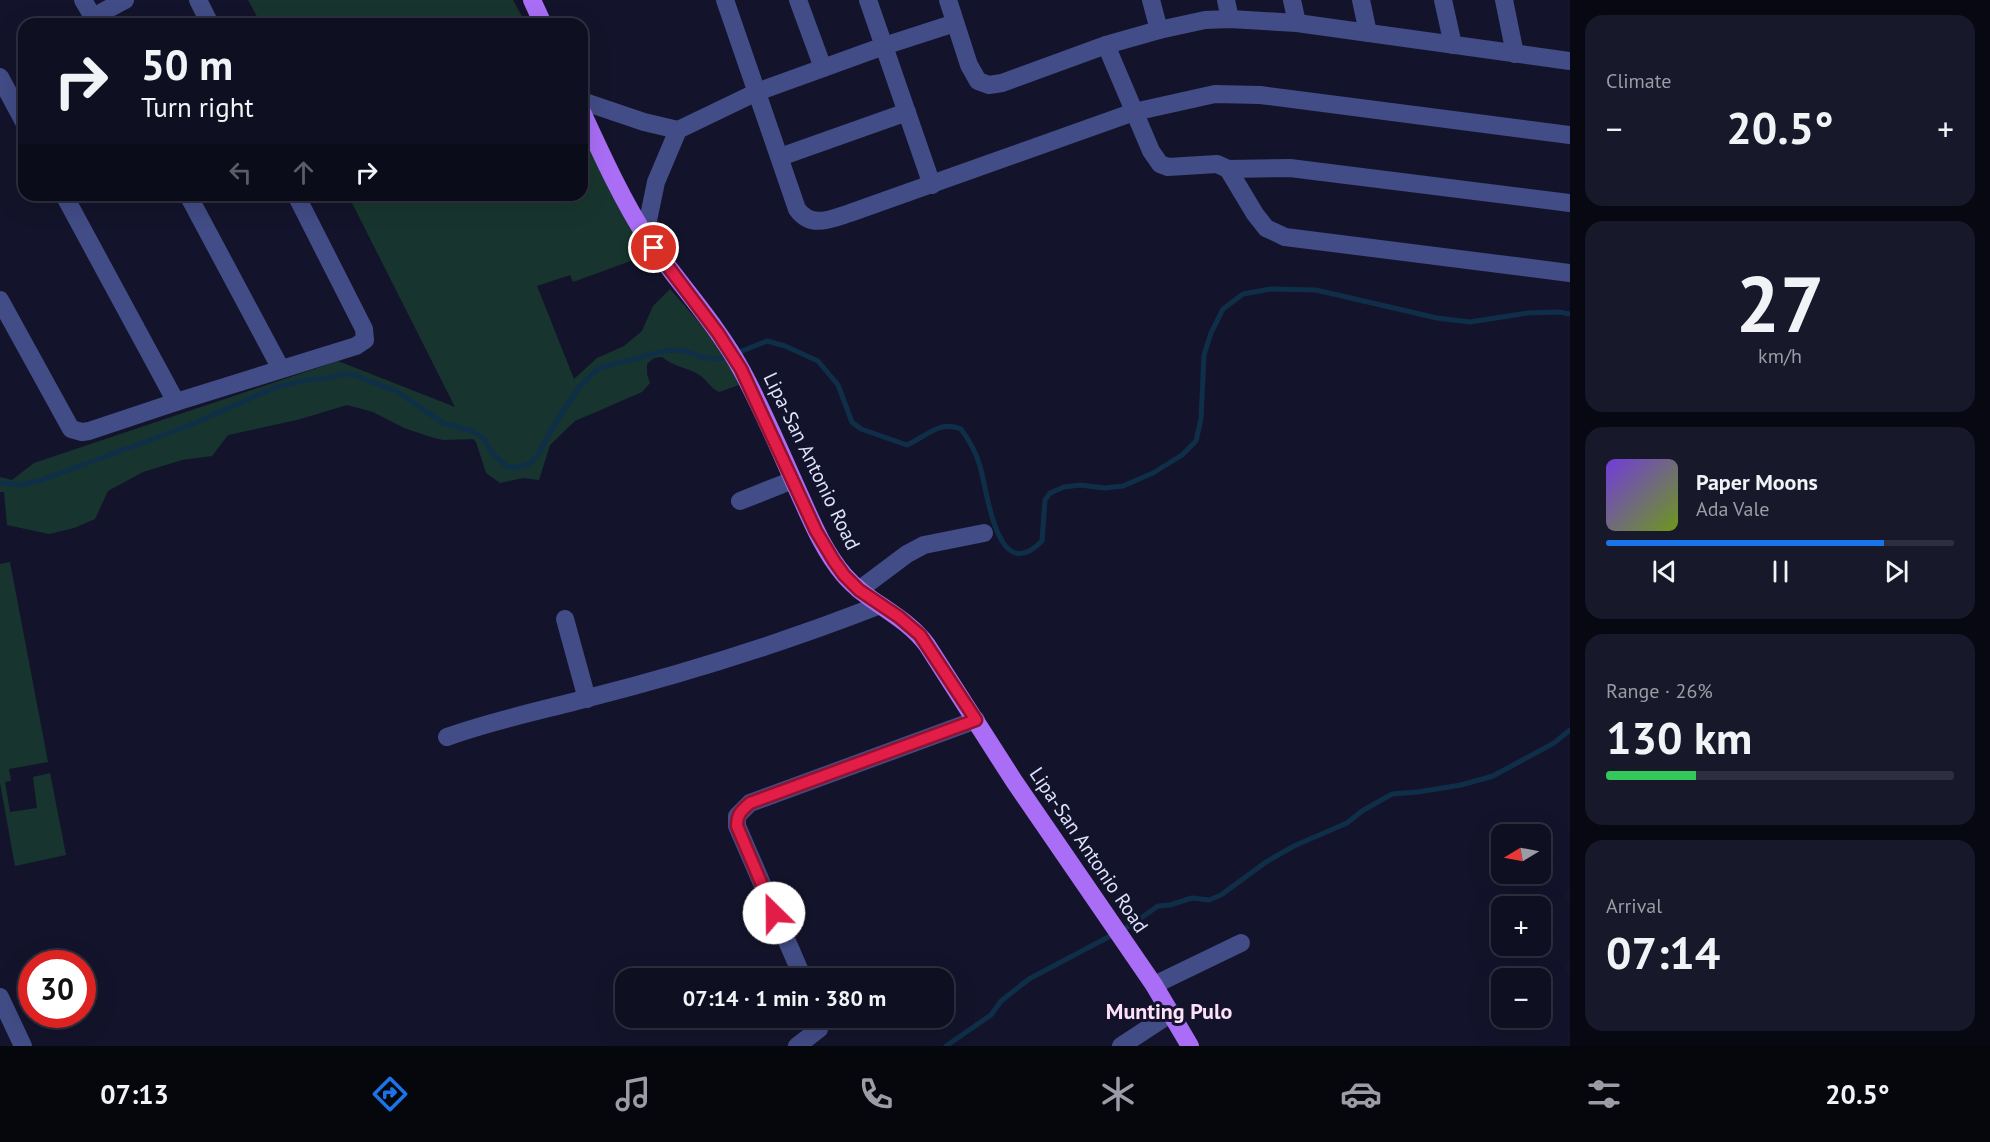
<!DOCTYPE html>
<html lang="en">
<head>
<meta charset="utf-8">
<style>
  :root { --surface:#0e0f20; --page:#171829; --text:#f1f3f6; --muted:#9b9ca5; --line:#2e2f3e; --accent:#1a73e8 }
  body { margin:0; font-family:"PT Sans",sans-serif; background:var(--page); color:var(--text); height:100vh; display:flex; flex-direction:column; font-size:22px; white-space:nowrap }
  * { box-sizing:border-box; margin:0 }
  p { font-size:20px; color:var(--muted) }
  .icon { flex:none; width:33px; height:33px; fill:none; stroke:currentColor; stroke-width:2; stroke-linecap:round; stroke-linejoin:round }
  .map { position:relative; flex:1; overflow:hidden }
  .sheet { display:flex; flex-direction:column; gap:15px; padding:15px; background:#080812; width:420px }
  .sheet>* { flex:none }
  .top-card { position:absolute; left:18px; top:18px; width:570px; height:183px; border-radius:18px; box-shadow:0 6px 24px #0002,0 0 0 2px var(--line); background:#0e0f20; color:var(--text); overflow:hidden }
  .needle { width:39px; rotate:260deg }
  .buttons { position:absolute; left:1491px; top:824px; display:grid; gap:12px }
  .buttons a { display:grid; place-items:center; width:60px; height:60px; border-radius:12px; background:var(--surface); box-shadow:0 6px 24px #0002,0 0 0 2px var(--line); font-size:30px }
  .speed { position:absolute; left:18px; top:950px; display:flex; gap:12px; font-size:30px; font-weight:700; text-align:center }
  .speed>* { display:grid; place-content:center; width:78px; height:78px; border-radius:50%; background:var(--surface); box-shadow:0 6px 24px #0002,0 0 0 2px var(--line); line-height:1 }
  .speed .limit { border:9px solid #d22; background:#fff; color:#111 }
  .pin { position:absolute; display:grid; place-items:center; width:51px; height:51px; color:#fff; margin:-26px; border:3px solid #fff; border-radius:50%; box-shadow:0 2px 6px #0007 }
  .me { position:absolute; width:66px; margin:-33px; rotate:337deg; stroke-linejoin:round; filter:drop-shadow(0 0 4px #0008) }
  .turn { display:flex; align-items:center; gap:21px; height:126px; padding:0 24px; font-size:27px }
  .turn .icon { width:78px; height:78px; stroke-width:2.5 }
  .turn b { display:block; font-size:42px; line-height:51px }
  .lanes { display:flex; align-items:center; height:57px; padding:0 24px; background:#0003; justify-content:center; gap:30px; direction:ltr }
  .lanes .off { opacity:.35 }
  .big { font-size:45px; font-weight:600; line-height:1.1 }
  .sheet .tile { flex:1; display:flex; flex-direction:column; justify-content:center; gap:9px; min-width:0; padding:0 21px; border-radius:18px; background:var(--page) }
  .sheet .dial { align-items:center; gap:0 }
  .dial b { font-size:78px; line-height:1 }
  .song { display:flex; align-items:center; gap:18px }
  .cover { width:72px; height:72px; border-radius:9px; background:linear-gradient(135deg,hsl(260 70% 55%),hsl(80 70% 35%)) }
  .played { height:6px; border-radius:3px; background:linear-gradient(90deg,var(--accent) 80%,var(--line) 80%) }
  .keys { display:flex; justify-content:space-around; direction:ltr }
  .heat { display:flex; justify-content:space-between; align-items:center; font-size:33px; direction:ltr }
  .charge { height:9px; border-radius:4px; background:linear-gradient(90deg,#34c759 26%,var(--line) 0) }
  .trip { position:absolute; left:615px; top:968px; width:339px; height:60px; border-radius:18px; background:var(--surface); box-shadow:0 6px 24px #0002,0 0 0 2px var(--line); font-weight:600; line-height:60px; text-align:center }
  .tabs { display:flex; height:96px; justify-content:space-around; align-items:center; background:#06060d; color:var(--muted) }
  .tabs .icon { width:42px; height:42px }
  .tabs .active { color:var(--accent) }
  .tabs b { font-size:27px; color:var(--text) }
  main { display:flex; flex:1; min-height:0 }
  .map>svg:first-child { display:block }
</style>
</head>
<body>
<main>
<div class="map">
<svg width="1570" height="1046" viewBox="0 0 1570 1046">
  <rect width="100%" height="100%" fill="#13142b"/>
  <g fill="#17352e">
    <path d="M248,0h265l13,24h-265z"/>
    <path d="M582,134l63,115 -1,5 -8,5 -63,23 -3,-7 -33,11 37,93 23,-21 27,-12 18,-15 11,-25 17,-17c26,30 54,59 69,96l-20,7c-8,-4 -11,-10 -18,-16 -13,-9 -26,-8 -39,-19l-8,1 -7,6v10l3,9 -8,9 -67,29 -25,24 -11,35 -16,-2 -23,5 -14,-10 -10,-31 -3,-3 -30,1 -12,-3 -27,-9 -31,-16 -26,-7 -50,15 -69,15 -16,21 -30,4 -39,12 -35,19 -13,28 -21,9 -25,6 -42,-9 -3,-33h-4v-15l12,3 22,-17 304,-102 117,46 -107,-212h234z"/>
    <path d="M10,562l38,200 -39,7 2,12 -6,1 5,30 27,-4 -4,-31 17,-4 16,82 -51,11 -15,-83v-219z"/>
  </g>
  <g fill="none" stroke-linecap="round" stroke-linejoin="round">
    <g stroke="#0f2f48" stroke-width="5">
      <path d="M0,483l21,2 18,-4 149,-55 86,-38 31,-8 25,-2 11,-4h10l45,17 47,32 29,8 12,8 9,15 13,12 10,2 13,-4 9,-9 13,-25 29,-44 19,-18 65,-17 17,-1 21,7 14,2 11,-2 40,-16 18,5 33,15 20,24 14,37 9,7 46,16c20,-9 32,-25 54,-16 8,11 15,23 19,37 8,28 17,121 62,75l3,-41 5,-7 14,-6 16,-2 25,3 18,-2 30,-13 29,-18 14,-14 5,-22 3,-64 7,-22 12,-24 20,-15 28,-5 45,1 121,28 33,4 58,-9 31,-1 11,2"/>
      <path d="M946,1046l45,-31 10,-14 28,-22 102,-54 27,-19 12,-1 22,-7 17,2 12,-5 45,-33 28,-16 53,-23 15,-12 30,-17 26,-2 43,-7 32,-9 61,-33 16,-13"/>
    </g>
    <g stroke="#424c86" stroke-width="18">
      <path d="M83,0l10,17"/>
      <path d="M198,0l12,24"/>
      <path d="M725,0l72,209c14,20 34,10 53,4l284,-101 81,-18 45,1 310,40"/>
      <path d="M798,0l25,68"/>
      <path d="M868,0l64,185"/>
      <path d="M948,0l21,65 9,16 11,4 13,-2 104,-38 53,-15 46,-10 25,-1 67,4 273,38"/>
      <path d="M1151,0l8,30"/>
      <path d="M1226,0l4,19"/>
      <path d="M1292,0l5,23"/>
      <path d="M1361,0l7,33"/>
      <path d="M1443,0l10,45"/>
      <path d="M1504,0l11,54"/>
      <path d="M97,24l-4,-7 32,-17"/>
      <path d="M1106,45l45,106 9,13 8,3 49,-3 11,5 27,45 11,14 19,9 285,36"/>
      <path d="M0,77l24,45"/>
      <path d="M582,101l62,21 34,8 79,-38 127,-46 71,-23"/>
      <path d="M780,157l127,-45"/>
      <path d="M1228,169l62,-1 280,35"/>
      <path d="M64,195l112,207 180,-56 9,-6 -1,-11 -68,-134"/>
      <path d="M188,195l93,174"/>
      <path d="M645,235l11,-53 22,-52"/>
      <path d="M0,300l71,129 11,3 7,-1 87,-29"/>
      <path d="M740,501l53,-21"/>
      <path d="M859,590l48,-36 17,-9 60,-12"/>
      <path d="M565,619l22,80"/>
      <path d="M447,737c47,-17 93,-26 141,-39 99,-25 197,-56 292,-93"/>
      <path d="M803,978l-66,-152v-10l13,-13 226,-83"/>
      <path d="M1154,985l87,-42"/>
      <path d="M0,997l23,49"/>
      <path d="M797,1046l22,-17v-12"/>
      <path d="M1121,1046l49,-32"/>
    </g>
    <g stroke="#a96ef5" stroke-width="18">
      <path d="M532,0l11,24"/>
      <path d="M582,112c18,39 41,90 65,126 31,45 69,85 95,133 21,39 38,80 56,120 13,29 25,59 46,84 24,28 61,40 83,70l87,136 140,204 36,61"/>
    </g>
  </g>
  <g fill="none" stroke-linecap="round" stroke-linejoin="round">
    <defs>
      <path id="route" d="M654,248l64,85 23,36 75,162 18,30 10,14 15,15 40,27 21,18 56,85 -226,83c-9,8 -13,11 -13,23l37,87"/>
    </defs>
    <use href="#route" stroke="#92132f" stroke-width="15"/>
    <use href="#route" stroke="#e11d48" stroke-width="10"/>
  </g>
  <g text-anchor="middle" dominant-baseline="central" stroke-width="6" stroke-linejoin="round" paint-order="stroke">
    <g font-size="20" fill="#dfe2fd" stroke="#13142b">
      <text transform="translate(812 461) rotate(64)">Lipa-San Antonio Road</text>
      <text transform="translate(1089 850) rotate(56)">Lipa-San Antonio Road</text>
    </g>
    <g font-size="22" font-weight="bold" fill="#fde1f8" stroke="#13142b">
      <text x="1169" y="1011">Munting Pulo</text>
    </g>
  </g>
</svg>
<div class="buttons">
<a><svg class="needle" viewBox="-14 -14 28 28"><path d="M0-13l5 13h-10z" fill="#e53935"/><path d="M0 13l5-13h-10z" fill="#9b9ca5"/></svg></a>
<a>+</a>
<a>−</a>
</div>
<div class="speed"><div class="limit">30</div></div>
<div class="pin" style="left:654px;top:248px;background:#d93025"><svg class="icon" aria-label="arrive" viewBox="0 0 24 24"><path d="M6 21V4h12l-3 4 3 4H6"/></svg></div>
<svg class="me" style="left:774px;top:913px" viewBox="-20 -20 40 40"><circle r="19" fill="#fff"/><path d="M0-13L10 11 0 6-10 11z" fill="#e11d48"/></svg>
<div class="trip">07:14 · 1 min · 380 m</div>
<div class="top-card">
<div class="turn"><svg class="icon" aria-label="right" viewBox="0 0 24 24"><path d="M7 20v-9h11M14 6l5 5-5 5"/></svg><div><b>50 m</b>Turn right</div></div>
<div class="lanes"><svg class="icon off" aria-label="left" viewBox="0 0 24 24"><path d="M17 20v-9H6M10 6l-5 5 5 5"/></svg><svg class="icon off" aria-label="ahead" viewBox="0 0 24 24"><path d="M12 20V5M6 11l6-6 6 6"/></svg><svg class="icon" aria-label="right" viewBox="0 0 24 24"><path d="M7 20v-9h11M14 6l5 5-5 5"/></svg></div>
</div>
</div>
<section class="sheet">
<div class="tile"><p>Climate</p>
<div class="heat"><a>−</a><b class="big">20.5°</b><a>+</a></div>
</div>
<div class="tile dial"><b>27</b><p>km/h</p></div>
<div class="tile">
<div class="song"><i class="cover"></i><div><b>Paper Moons</b><p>Ada Vale</p></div></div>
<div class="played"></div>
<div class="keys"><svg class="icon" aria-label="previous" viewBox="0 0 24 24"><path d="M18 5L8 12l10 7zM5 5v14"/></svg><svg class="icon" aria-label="pause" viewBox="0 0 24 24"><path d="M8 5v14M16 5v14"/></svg><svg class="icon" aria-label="next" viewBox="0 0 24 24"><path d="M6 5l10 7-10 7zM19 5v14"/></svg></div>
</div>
<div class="tile"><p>Range · 26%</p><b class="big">130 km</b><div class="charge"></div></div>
<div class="tile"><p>Arrival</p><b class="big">07:14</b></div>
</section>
</main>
<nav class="tabs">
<b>07:13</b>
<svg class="icon active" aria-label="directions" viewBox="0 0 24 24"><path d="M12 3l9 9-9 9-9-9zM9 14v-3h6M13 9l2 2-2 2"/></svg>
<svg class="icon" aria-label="music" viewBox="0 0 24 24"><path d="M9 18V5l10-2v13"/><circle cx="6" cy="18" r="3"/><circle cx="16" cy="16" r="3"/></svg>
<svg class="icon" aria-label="phone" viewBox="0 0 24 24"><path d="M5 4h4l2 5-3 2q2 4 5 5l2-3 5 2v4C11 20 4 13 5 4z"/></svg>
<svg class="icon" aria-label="climate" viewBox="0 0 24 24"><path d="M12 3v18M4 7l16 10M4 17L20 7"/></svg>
<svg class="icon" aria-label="car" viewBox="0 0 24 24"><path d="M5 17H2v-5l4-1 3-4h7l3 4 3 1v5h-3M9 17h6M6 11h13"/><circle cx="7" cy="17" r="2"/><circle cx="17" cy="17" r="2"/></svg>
<svg class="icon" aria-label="filters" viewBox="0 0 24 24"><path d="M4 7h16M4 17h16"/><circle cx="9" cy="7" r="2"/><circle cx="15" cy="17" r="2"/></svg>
<b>20.5°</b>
</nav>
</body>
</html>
